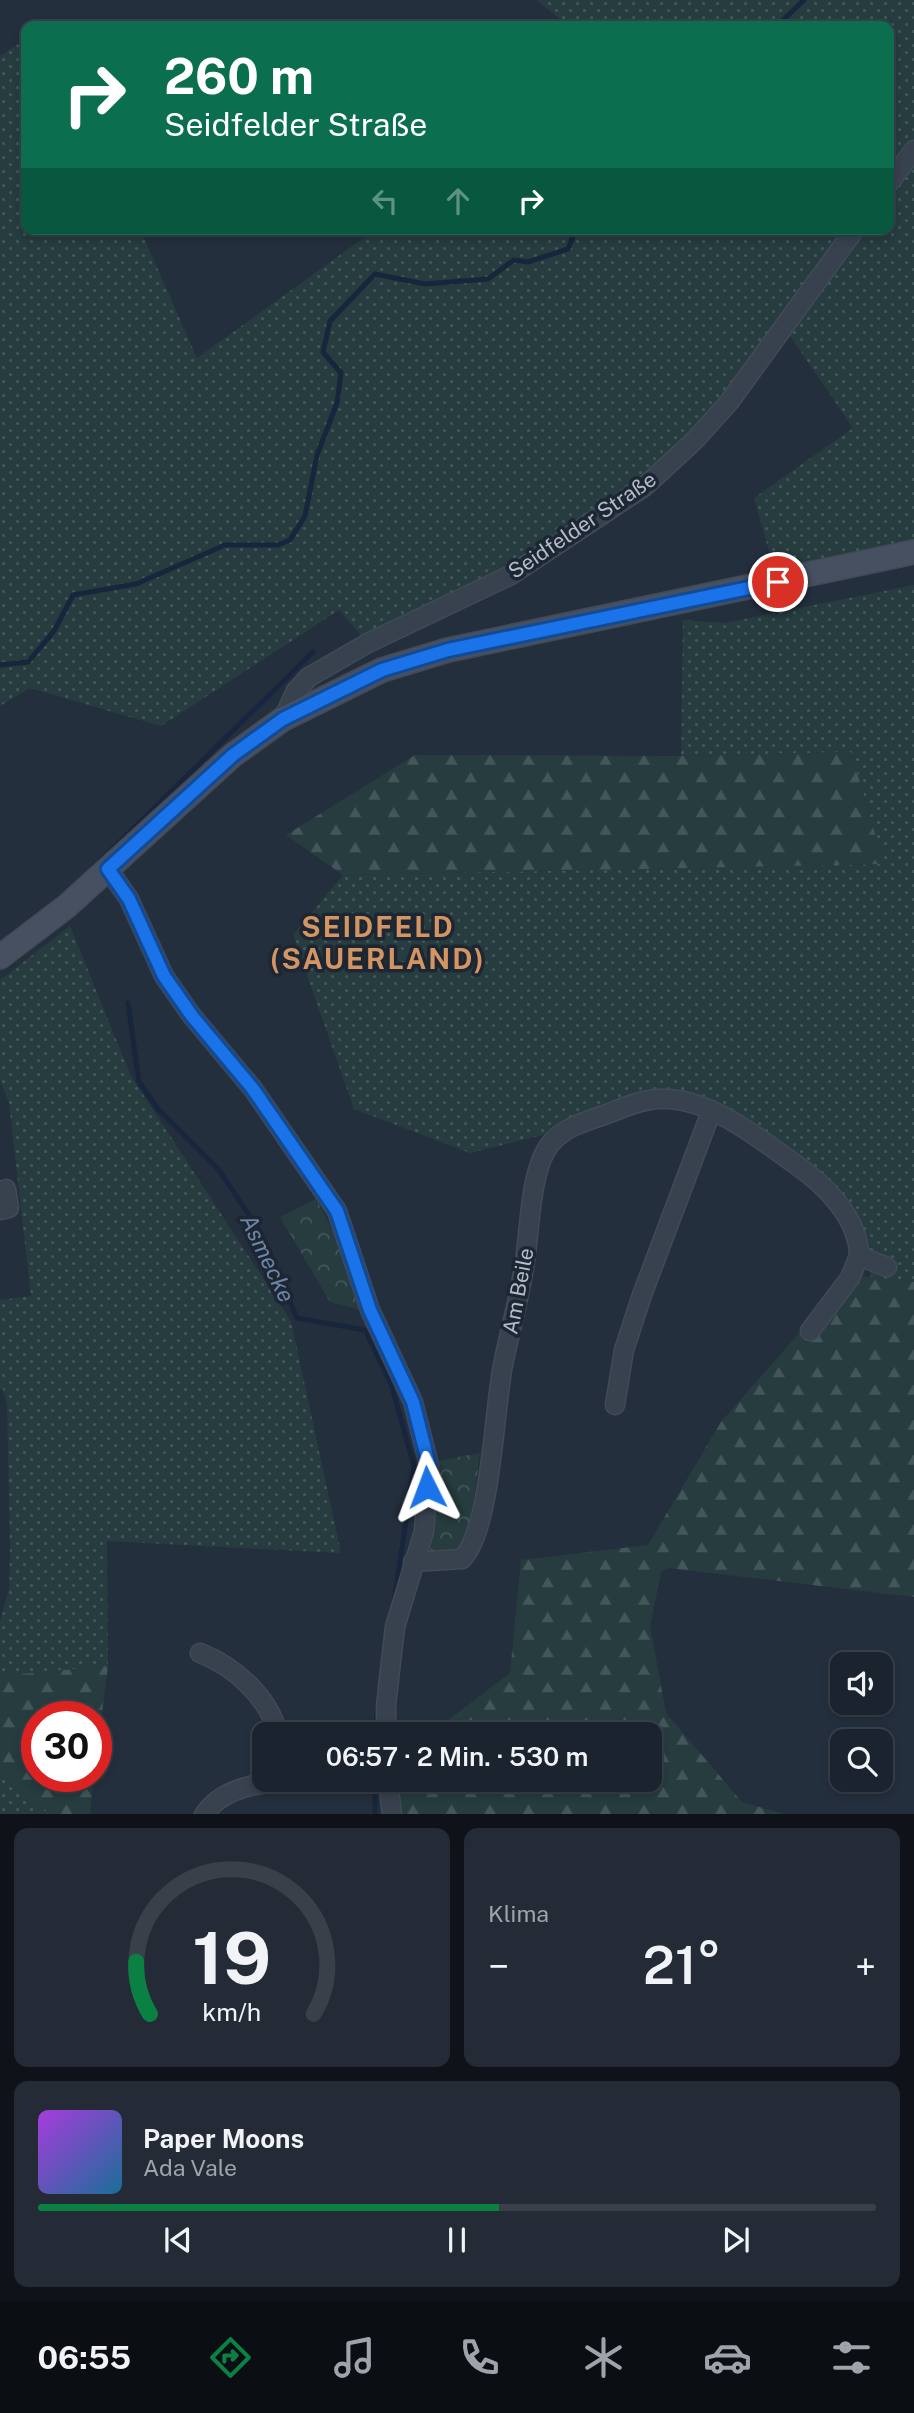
<!DOCTYPE html>
<html lang="de">
<head>
<meta charset="utf-8">
<style>
  :root { --surface:#1b232e; --page:#242b36; --text:#f1f3f6; --muted:#a0a4aa; --line:#39404a; --accent:#0b8043 }
  body { margin:0; font-family:"Public Sans",sans-serif; background:var(--page); color:var(--text); height:100vh; display:flex; flex-direction:column; font-size:26px; white-space:nowrap }
  * { box-sizing:border-box; margin:0 }
  p { font-size:23px; color:var(--muted) }
  .icon { flex:none; width:38px; height:38px; fill:none; stroke:currentColor; stroke-width:2; stroke-linecap:round; stroke-linejoin:round }
  .map { position:relative; height:1814px; overflow:hidden }
  .side { display:flex; flex-direction:column; gap:14px; padding:14px; background:#0f1319; flex:1 }
  .side>* { flex:none }
  .banner { position:absolute; left:21px; top:21px; width:873px; height:214px; border-radius:14px; box-shadow:0 4px 10px #0003,0 0 0 2px var(--line); background:#0b6e4f; color:#fff; overflow:hidden }
  .controls { position:absolute; left:830px; top:1652px; display:grid; gap:14px }
  .controls a { display:grid; place-items:center; width:63px; height:63px; border-radius:14px; background:var(--surface); box-shadow:0 4px 10px #0003,0 0 0 2px var(--line); font-size:35px }
  .speed { position:absolute; left:21px; top:1701px; display:flex; gap:14px; font-size:35px; font-weight:700; text-align:center }
  .speed>* { display:grid; place-content:center; width:91px; height:91px; border-radius:50%; background:var(--surface); box-shadow:0 4px 10px #0003,0 0 0 2px var(--line); line-height:1 }
  .speed .limit { border:10px solid #d22; background:#fff; color:#111 }
  .pin { position:absolute; display:grid; place-items:center; width:60px; height:60px; color:#fff; margin:-30px; border:4px solid #fff; border-radius:50%; box-shadow:0 2px 7px #0007 }
  .me { position:absolute; width:77px; margin:-38px; rotate:357deg; stroke-linejoin:round; filter:drop-shadow(0 0 5px #0008) }
  .turn { display:flex; align-items:center; gap:24px; height:147px; padding:0 28px; font-size:32px }
  .turn .icon { width:91px; height:91px; stroke-width:2.5 }
  .turn b { display:block; font-size:49px; line-height:60px }
  .lanes { display:flex; align-items:center; height:66px; padding:0 28px; background:#0003; justify-content:center; gap:35px; direction:ltr }
  .lanes .off { opacity:.35 }
  .big { font-size:52px; font-weight:600; line-height:1.1 }
  .side .widget { flex:1; display:flex; flex-direction:column; justify-content:center; gap:10px; min-width:0; padding:0 24px; border-radius:14px; background:var(--page) }
  .side .dial { align-items:center; gap:0 }
  .dial svg { height:182px; overflow:visible; fill:none; stroke:var(--line); stroke-width:7; stroke-linecap:round; text-anchor:middle }
  .dial text { fill:var(--text); stroke:none }
  .song { display:flex; align-items:center; gap:21px }
  .cover { width:84px; height:84px; border-radius:10px; background:linear-gradient(135deg,hsl(280 70% 55%),hsl(200 70% 35%)) }
  .played { height:7px; border-radius:4px; background:linear-gradient(90deg,var(--accent) 55%,var(--line) 55%) }
  .keys { display:flex; justify-content:space-around; direction:ltr }
  .heat { display:flex; justify-content:space-between; align-items:center; font-size:38px; direction:ltr }
  .side .tiles { flex:1; display:grid; gap:14px; grid-template-columns:1fr 1fr }
  .widget:last-child { grid-column:span 2 }
  .trip { position:absolute; left:252px; top:1722px; width:410px; height:70px; border-radius:14px; background:var(--surface); box-shadow:0 4px 10px #0003,0 0 0 2px var(--line); font-weight:600; line-height:70px; text-align:center }
  .dock { display:flex; height:112px; justify-content:space-around; align-items:center; background:#0b0e12; color:var(--muted) }
  .dock .icon { width:49px; height:49px }
  .dock .current { color:var(--accent) }
  .dock b { font-size:32px; color:var(--text) }
  .map>svg:first-child { display:block }
</style>
</head>
<body>
<div class="map">
<svg width="914" height="1815" viewBox="0 0 914 1815">
  <defs>
    <pattern id="grass-dots" width="8" height="8" patternUnits="userSpaceOnUse" patternTransform="scale(1.75)"><rect width="8" height="8" fill="#263c3f"/><path d="M2 2h.1M6 6h.1" fill="none" stroke="#435659" stroke-width="1.8" stroke-linecap="round"/></pattern>
    <pattern id="forest-firs" width="22" height="20" patternUnits="userSpaceOnUse" patternTransform="scale(1.75)"><rect width="22" height="20" fill="#263c3f"/><path d="M5 1l3.5 6h-7zM16 11l3.5 6h-7z" fill="#435659"/></pattern>
    <pattern id="park-crowns" width="20" height="18" patternUnits="userSpaceOnUse" patternTransform="scale(1.75)"><rect width="20" height="18" fill="#263c3f"/><path d="M2 6a3 3 0 1 1 6 0M12 15a3 3 0 1 1 6 0" fill="none" stroke="#435659"/></pattern>
  </defs>
  <rect width="100%" height="100%" fill="#242f3e"/>
  <g fill="url(#grass-dots)">
    <path d="M537,0h377v542l-139,30 -21,-74 99,-70 -67,-98 -126,138 -135,93 -160,79 -26,-30 -178,116 -131,-38 -30,18v-650l26,-17v190h114l57,129 179,-129h513v-203h-321z"/>
    <path d="M914,585v697l-44,-5c0,-10 1,-22 -1,-32 -15,-64 -138,-119 -192,-151l-126,39 -81,20 -116,-44 -61,-174 50,-60 541,-11 -33,-112 -170,4 2,-136 42,3z"/>
    <path d="M70,926l61,150 160,245 50,232 -234,-12 1,125 -108,10v-54l9,-34 1,-38 -3,-146 -4,-15 -3,1v-90l31,-4 -22,-193 -9,-23v-100z"/>
    <path d="M0,1775l51,39h-51z"/>
  </g>
  <g fill="url(#forest-firs)">
    <path d="M851,752l33,112 -541,11 -57,-40 129,-80 266,1z"/>
    <path d="M850,1275l64,7v315l-245,-29 -8,4 -11,54 16,87 76,89 42,12h-389l-5,-34h259v-46h-219l80,-61 11,-113 127,-15 73,-123z"/>
    <path d="M108,1666l-12,94v-43h-59v59h57l-4,38h-39l-51,-39v-99z"/>
  </g>
  <g fill="url(#park-crowns)">
    <path d="M316,1199l38,72 4,38 -28,-7 -50,-85z"/>
    <path d="M480,1453l-8,60 -12,38 -30,3 8,-93z"/>
  </g>
  <g fill="none" stroke-linecap="round" stroke-linejoin="round">
    <g stroke="#17263c" stroke-width="5">
      <path d="M777,26l27,-26"/>
      <path d="M0,665l28,-3 26,-31 19,-36 63,-11 89,-39h53l12,-5 15,-24 12,-61 20,-52 4,-30 -18,-21 7,-31 45,-47 50,10 63,-5 26,-19 14,2 40,-13 8,-20"/>
      <path d="M87,874l226,-222"/>
      <path d="M128,1003l11,79 19,27 61,61 42,63 36,85 68,12 26,54 23,82 -20,137"/>
      <path d="M375,1734l4,-42"/>
      <path d="M375,1790v25"/>
    </g>
    <defs>
      <g id="minor">
        <path d="M889,183l25,-33"/>
        <path d="M283,719l13,-28 13,-14 59,-34 143,-68 133,-88 51,-47 35,-39 125,-172"/>
        <path d="M108,869l21,30 35,77 28,40 61,73 84,122 33,99 43,92 16,63 -5,66 -29,96 -9,78v29"/>
        <path d="M0,1210l9,-2 -3,-19"/>
        <path d="M810,1331l40,-53 9,-22"/>
        <path d="M615,1405l9,-55 18,-55 69,-183"/>
        <path d="M413,1562l49,-3c29,-29 32,-150 41,-194 7,-35 17,-69 22,-104 5,-32 5,-93 26,-118 15,-17 36,-22 56,-29 16,-6 33,-14 51,-15 49,-3 99,38 137,65 29,20 64,54 64,92l28,11"/>
        <path d="M200,1653c34,13 69,44 78,81"/>
        <path d="M388,1780l4,35"/>
        <path d="M204,1815c18,-29 61,-33 92,-35"/>
      </g>
      <path id="secondary" d="M0,957l67,-51 166,-151 50,-36 99,-49 66,-20 466,-98"/>
    </defs>
    <use href="#minor" stroke="#414a57" stroke-width="21"/>
    <use href="#secondary" stroke="#414a57" stroke-width="26"/>
    <use href="#minor" stroke="#38414e" stroke-width="18"/>
    <use href="#secondary" stroke="#465061" stroke-width="23"/>
  </g>
  <g fill="none" stroke-linecap="round" stroke-linejoin="round">
    <defs>
      <path id="route" d="M427,1487l2,-22 -16,-63 -43,-92 -33,-99 -84,-122 -61,-73 -28,-40 -35,-77 -21,-30 125,-114 50,-36 99,-49 66,-20 330,-68"/>
    </defs>
    <use href="#route" stroke="#114b97" stroke-width="18"/>
    <use href="#route" stroke="#1a73e8" stroke-width="12"/>
  </g>
  <g text-anchor="middle" dominant-baseline="central" stroke-width="7" stroke-linejoin="round" paint-order="stroke">
    <g font-size="21" fill="#b4bcc9" stroke="#1d2633">
      <text transform="translate(582 525) rotate(-34)">Seidfelder Straße</text>
      <text transform="translate(518 1291) rotate(-79)">Am Beile</text>
    </g>
    <g font-size="23" font-style="italic" fill="#6d86a8" stroke="#1d2633">
      <text transform="translate(268 1258) rotate(64)">Asmecke</text>
    </g>
    <g font-size="28" font-weight="bold" letter-spacing="2" fill="#d59563" stroke="#1d2633">
      <text x="378" y="926">SEIDFELD<tspan x="378" dy="32">(SAUERLAND)</tspan></text>
    </g>
  </g>
</svg>
<div class="controls">
<a><svg class="icon" aria-label="sound" viewBox="0 0 24 24"><path d="M4 9h4l5-4v14l-5-4H4zM17 9q2 3 0 6"/></svg></a>
<a><svg class="icon" aria-label="search" viewBox="0 0 24 24"><circle cx="10" cy="10" r="6"/><path d="M15 15l6 6"/></svg></a>
</div>
<div class="speed"><div class="limit">30</div></div>
<div class="pin" style="left:778px;top:582px;background:#d93025"><svg class="icon" aria-label="arrive" viewBox="0 0 24 24"><path d="M6 21V4h12l-3 4 3 4H6"/></svg></div>
<svg class="me" style="left:427px;top:1487px" viewBox="-20 -20 40 40"><path d="M0-17L14 15 0 8-14 15z" fill="#1a73e8" stroke="#fff" stroke-width="4"/></svg>
<div class="trip">06:57 · 2 Min. · 530 m</div>
<div class="banner">
<div class="turn"><svg class="icon" aria-label="right" viewBox="0 0 24 24"><path d="M7 20v-9h11M14 6l5 5-5 5"/></svg><div><b>260 m</b>Seidfelder Straße</div></div>
<div class="lanes"><svg class="icon off" aria-label="left" viewBox="0 0 24 24"><path d="M17 20v-9H6M10 6l-5 5 5 5"/></svg><svg class="icon off" aria-label="ahead" viewBox="0 0 24 24"><path d="M12 20V5M6 11l6-6 6 6"/></svg><svg class="icon" aria-label="right" viewBox="0 0 24 24"><path d="M7 20v-9h11M14 6l5 5-5 5"/></svg></div>
</div>
</div>
<section class="side">
<div class="tiles">
<div class="widget dial"><svg viewBox="0 0 100 80">
<path d="M14 69A42 42 0 1 1 86 69"/>
<path d="M14 69A42 42 0 0 1 8 46" stroke="#0b8043"/>
<text x="50" y="56" font-size="32" font-weight="700">19</text>
<text x="50" y="72" font-size="11">km/h</text>
</svg></div>
<div class="widget"><p>Klima</p>
<div class="heat"><a>−</a><b class="big">21°</b><a>+</a></div>
</div>
<div class="widget">
<div class="song"><i class="cover"></i><div><b>Paper Moons</b><p>Ada Vale</p></div></div>
<div class="played"></div>
<div class="keys"><svg class="icon" aria-label="previous" viewBox="0 0 24 24"><path d="M18 5L8 12l10 7zM5 5v14"/></svg><svg class="icon" aria-label="pause" viewBox="0 0 24 24"><path d="M8 5v14M16 5v14"/></svg><svg class="icon" aria-label="next" viewBox="0 0 24 24"><path d="M6 5l10 7-10 7zM19 5v14"/></svg></div>
</div>
</div>
</section>
<nav class="dock">
<b>06:55</b>
<svg class="icon current" aria-label="directions" viewBox="0 0 24 24"><path d="M12 3l9 9-9 9-9-9zM9 14v-3h6M13 9l2 2-2 2"/></svg>
<svg class="icon" aria-label="music" viewBox="0 0 24 24"><path d="M9 18V5l10-2v13"/><circle cx="6" cy="18" r="3"/><circle cx="16" cy="16" r="3"/></svg>
<svg class="icon" aria-label="phone" viewBox="0 0 24 24"><path d="M5 4h4l2 5-3 2q2 4 5 5l2-3 5 2v4C11 20 4 13 5 4z"/></svg>
<svg class="icon" aria-label="climate" viewBox="0 0 24 24"><path d="M12 3v18M4 7l16 10M4 17L20 7"/></svg>
<svg class="icon" aria-label="car" viewBox="0 0 24 24"><path d="M5 17H2v-5l4-1 3-4h7l3 4 3 1v5h-3M9 17h6M6 11h13"/><circle cx="7" cy="17" r="2"/><circle cx="17" cy="17" r="2"/></svg>
<svg class="icon" aria-label="filters" viewBox="0 0 24 24"><path d="M4 7h16M4 17h16"/><circle cx="9" cy="7" r="2"/><circle cx="15" cy="17" r="2"/></svg>
</nav>
</body>
</html>
